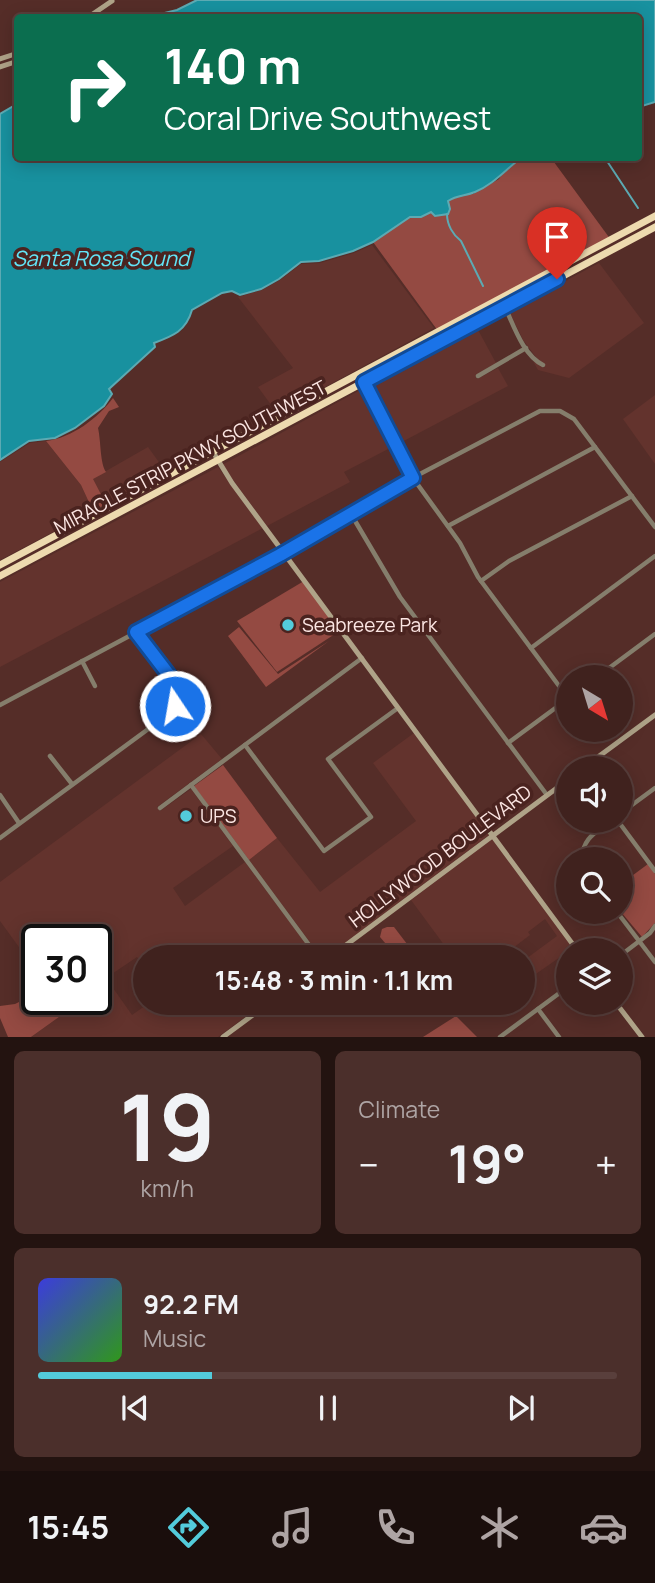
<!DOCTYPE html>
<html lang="en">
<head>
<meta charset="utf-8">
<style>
  :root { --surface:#40221e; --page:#4b2f2b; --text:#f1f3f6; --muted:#aea4a4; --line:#593f3c; --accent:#53cbdb }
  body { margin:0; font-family:Manrope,sans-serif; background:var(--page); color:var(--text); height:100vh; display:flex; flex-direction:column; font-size:26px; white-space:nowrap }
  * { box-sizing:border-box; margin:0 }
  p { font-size:23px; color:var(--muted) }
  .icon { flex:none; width:38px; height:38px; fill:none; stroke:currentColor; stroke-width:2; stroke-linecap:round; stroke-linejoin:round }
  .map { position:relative; height:1037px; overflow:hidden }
  .panel { display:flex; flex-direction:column; gap:14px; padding:14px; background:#231310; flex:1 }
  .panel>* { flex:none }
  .hud { position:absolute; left:14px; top:14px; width:628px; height:147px; border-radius:7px; box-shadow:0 4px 18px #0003,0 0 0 2px var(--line); background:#0b6e4f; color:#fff; overflow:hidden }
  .needle { width:46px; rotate:142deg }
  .buttons { position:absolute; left:556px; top:665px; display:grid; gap:14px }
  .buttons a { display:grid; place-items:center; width:77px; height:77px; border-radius:50%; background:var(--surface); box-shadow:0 4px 18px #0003,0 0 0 2px var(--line); font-size:35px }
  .speed { position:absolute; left:21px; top:924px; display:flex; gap:14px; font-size:35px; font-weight:700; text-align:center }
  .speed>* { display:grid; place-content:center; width:91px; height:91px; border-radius:50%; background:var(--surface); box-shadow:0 4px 18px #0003,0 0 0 2px var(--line); line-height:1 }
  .speed .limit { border:4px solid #111; border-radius:10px; background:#fff; color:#111 }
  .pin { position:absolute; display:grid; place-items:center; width:60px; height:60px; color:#fff; margin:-72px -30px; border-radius:50% 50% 50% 0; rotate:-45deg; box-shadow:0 0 7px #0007 }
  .pin .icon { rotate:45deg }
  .me { position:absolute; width:77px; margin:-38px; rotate:348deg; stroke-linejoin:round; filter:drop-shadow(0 0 5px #0008) }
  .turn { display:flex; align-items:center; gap:24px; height:147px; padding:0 35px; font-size:32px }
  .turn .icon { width:91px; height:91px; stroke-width:2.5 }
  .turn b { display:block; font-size:49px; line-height:60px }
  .big { font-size:52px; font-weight:700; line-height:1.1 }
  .panel .card { flex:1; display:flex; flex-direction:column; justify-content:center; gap:10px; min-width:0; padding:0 24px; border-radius:10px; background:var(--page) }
  .panel .dial { align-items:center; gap:0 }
  .dial b { font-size:91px; line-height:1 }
  .song { display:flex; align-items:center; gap:21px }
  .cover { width:84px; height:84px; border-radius:10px; background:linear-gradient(135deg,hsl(240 70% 55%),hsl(110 70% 35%)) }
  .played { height:7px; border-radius:4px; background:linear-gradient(90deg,var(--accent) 30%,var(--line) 30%) }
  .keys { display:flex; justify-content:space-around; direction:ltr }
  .heat { display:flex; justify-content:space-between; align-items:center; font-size:38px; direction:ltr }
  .panel .tiles { flex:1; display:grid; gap:14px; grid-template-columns:1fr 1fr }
  .card:last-child { grid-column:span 2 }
  .trip { position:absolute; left:133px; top:945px; width:402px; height:70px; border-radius:35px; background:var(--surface); box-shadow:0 4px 18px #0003,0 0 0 2px var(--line); font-weight:700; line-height:70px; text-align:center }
  .tabs { display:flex; height:112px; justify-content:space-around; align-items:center; background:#1a0e0c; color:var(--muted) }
  .tabs .icon { width:49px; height:49px }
  .tabs .active { color:var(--accent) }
  .tabs b { font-size:32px; color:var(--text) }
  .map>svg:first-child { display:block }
</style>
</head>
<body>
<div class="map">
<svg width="655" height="1037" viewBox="0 0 655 1037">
  <rect width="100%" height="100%" fill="#552d28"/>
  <g fill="#63332d">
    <path d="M372,245l62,83 -157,85 -19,-26 35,-19 -55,-71 24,-7 18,-10 21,-16 19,-1 34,-10z"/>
    <path d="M599,263l45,60 -75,55 -31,-8 -5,-9 11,7 1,-4 -6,-3 -16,-21 -14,-29z"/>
    <path d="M477,328l19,35 -21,13 2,3 21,-11 10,18 -110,58 -30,-58z"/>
    <path d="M364,388l30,58 -50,26 6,10 -83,44 -45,-61z"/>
    <path d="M655,395v69l-32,-45z"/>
    <path d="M46,441l35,44 12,26 -93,49v-98l30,-19z"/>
    <path d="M148,447l18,25 -60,32 -14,-25z"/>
    <path d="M218,467l45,61 -263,139v-85z"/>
    <path d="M414,733l75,102 -163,122h-5l-72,-97 28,-22 43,54 96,-71 -43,-58z"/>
    <path d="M201,734l21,25 -65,48 3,4 31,-22 42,57 -60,42 12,18 60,-44 71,95h-171v10l-8,-10 -31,21 26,37 17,-12h115l-46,34h-187l35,-25 -9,-13h39v-59h-59v32l-37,-51v-39z"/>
    <path d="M492,839l81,109 -50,35v-22l34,-25 -12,-17 -17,13 2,3 -29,22h-48l-42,-57z"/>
  </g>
  <g fill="#944a42">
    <path d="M521,158h30l60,82 -173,91 -65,-89 37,-25h10l37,-22 16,-1 26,-15 5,-8z"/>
    <path d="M113,398l6,9 -10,4 -11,17c3,13 2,36 8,44l-13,7 13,25 -13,7 -12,-26 -35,-44c26,-3 52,-23 67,-43z"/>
    <path d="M304,581l37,49 -64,42 -40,-51z"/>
    <path d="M239,627l39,47 51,-33 -63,46 -38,-51z"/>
    <path d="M223,765l54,73 -28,22 -55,-74z"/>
    <path d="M648,864l7,10v49l-13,14 -21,-25v-28z"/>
    <path d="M387,927h7l23,30h-20l-17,-20 2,-8z"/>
    <path d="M37,993v6h20l9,13 -35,25h-23l-8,-19v-12l15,-2z"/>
    <path d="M456,1016l21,21h-54z"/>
  </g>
  <g fill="#18919f" stroke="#5caab3" stroke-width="2">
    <path d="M197,0h458v102l-16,5v-89l-491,-1 29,-7z"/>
    <path d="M17,104l1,54h503c-16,12 -27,26 -46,34 -9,4 -18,3 -27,9l2,8 -2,5 -13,2 -4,-4 -10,5h-11l-37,25 -20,9 -34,10 -18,1 -22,17 -18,10 -21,6 -8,-4 -10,2 -30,17c-6,21 -19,26 -38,33l1,4 -46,42 3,5 -8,12 -29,22 -20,10 -26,3 -29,19v-346z"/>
  </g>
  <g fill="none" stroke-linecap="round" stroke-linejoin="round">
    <g stroke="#5caab3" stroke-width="2">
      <path d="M605,158l33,50"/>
      <path d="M447,214c0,11 6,21 14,27l22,45"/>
    </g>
    <g stroke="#857e6c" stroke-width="4.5">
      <path d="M505,307c9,19 18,48 38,58"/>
      <path d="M360,373l53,105 47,65 18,34 90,121"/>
      <path d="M478,376l48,-28"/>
      <path d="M351,514l49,83 147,198"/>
      <path d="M448,526l147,-79"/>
      <path d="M481,581l28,-20 123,-65"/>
      <path d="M531,648l124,-92"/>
      <path d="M82,661l13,25"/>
      <path d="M597,677l58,-43"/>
      <path d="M0,705l283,-151 116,-69 141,-74h20l14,8 81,108"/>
      <path d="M508,743l61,-45"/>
      <path d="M245,745l79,106 47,-34 -43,-58 70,-51"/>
      <path d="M50,756l22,28"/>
      <path d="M191,785l127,172"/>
      <path d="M0,795l19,28"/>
      <path d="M160,808l202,-150"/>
      <path d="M621,813l34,-25"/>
      <path d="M618,821l37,50"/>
      <path d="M0,838l166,-122c11,-10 15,-19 9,-33l-39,-51"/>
      <path d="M582,859c0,-20 14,-27 28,-38"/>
      <path d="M617,912l38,50"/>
      <path d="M621,955l29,-22 5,-7"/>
      <path d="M538,1009l21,28"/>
      <path d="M500,1037l69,-51"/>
    </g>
    <g stroke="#afa388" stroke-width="5">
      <path d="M87,18l25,-17"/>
      <path d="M0,59l18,-6"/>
      <path d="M0,67l18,-6"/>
      <path d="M213,452l19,31 345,467"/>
      <path d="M583,768l72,-53"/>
      <path d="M330,957l239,-178"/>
      <path d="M616,1003l26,34"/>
      <path d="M223,1037l46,-34"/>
    </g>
    <g stroke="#eddaaf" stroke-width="7">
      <path d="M0,565l655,-349"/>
      <path d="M0,576l655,-349"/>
    </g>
  </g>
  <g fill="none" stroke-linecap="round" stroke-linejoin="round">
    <defs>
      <path id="route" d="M175,706l3,-13 -3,-10 -39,-51 144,-77 133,-77 -49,-96 193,-103"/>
    </defs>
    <use href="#route" stroke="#114b97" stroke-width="18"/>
    <use href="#route" stroke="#1a73e8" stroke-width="12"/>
  </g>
  <g fill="#53cbdb" stroke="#4a231f" stroke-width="2.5">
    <circle cx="288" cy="625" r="7"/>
    <circle cx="186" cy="816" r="7"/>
  </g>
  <g text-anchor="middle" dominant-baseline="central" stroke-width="7" stroke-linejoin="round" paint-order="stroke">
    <g font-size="19" fill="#fce6e3" stroke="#4a231f">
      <text transform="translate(190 457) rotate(-28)">MIRACLE STRIP PKWY SOUTHWEST</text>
      <text transform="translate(440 856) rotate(-37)">HOLLYWOOD BOULEVARD</text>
    </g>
    <g font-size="19" fill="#fce6e3" stroke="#4a231f" text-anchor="start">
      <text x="302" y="625">Seabreeze Park</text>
      <text x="200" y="816">UPS</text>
    </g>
    <g font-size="21" font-style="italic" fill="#62e5f7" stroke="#4a231f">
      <text x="101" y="258">Santa Rosa Sound</text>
    </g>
  </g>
</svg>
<div class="buttons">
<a><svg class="needle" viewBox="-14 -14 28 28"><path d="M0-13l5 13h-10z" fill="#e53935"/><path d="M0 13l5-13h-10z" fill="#aea4a4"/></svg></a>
<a><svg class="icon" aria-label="sound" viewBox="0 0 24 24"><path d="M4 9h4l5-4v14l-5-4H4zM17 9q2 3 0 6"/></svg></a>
<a><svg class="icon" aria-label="search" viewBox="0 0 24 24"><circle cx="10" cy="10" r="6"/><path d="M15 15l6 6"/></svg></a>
<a><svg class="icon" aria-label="layers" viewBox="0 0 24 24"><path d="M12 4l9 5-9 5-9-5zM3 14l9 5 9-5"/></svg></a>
</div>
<div class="speed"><div class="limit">30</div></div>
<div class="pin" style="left:557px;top:279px;background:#d93025"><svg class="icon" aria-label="arrive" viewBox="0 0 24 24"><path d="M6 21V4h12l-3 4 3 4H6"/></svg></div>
<svg class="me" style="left:175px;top:706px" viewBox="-20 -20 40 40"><circle r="17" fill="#1a73e8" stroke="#fff" stroke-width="3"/><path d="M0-11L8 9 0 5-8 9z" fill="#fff"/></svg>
<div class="trip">15:48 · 3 min · 1.1 km</div>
<div class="hud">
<div class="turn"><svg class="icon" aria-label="right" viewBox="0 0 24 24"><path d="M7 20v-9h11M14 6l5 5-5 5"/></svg><div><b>140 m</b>Coral Drive Southwest</div></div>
</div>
</div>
<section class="panel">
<div class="tiles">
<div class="card dial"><b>19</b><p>km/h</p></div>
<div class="card"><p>Climate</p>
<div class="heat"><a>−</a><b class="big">19°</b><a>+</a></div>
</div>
<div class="card">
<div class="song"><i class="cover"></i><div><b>92.2 FM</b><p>Music</p></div></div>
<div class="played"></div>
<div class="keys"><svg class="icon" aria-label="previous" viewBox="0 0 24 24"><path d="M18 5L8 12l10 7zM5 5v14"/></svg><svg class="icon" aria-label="pause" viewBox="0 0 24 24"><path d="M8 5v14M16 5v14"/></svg><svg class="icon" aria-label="next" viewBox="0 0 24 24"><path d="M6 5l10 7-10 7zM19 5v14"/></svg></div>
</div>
</div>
</section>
<nav class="tabs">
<b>15:45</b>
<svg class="icon active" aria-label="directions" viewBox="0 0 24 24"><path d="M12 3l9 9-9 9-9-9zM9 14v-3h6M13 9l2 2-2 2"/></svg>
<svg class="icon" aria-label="music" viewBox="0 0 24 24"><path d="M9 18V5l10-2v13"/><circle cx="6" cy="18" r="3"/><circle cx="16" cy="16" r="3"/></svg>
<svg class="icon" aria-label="phone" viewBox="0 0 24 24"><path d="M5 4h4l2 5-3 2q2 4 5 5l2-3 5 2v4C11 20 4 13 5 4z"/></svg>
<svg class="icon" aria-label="climate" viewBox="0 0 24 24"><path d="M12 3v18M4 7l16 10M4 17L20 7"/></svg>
<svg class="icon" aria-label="car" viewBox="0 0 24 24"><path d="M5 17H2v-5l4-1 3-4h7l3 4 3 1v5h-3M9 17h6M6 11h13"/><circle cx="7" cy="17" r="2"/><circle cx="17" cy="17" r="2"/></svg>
</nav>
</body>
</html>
